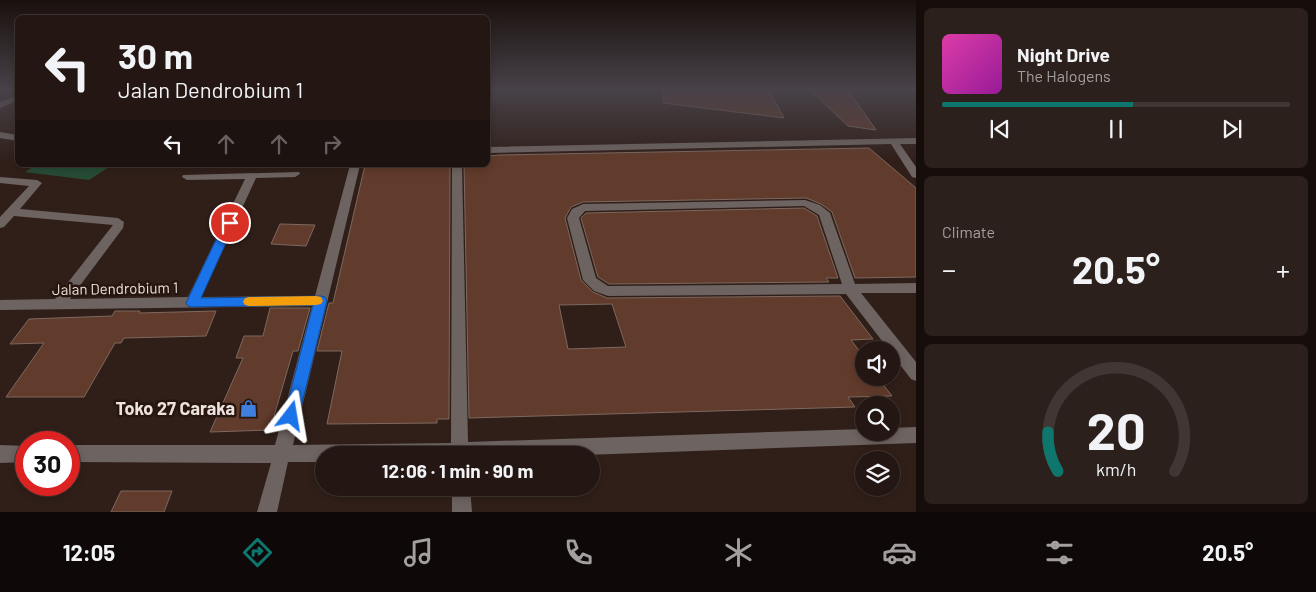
<!DOCTYPE html>
<html lang="en">
<head>
<meta charset="utf-8">
<style>
  :root { --surface:#241713; --page:#2c201c; --text:#f1f3f6; --muted:#a39fa0; --line:#413633; --accent:#0f766e }
  body { margin:0; font-family:Barlow,sans-serif; background:var(--page); color:var(--text); height:100vh; display:flex; flex-direction:column; font-size:19px; white-space:nowrap }
  * { box-sizing:border-box; margin:0 }
  p { font-size:16px; color:var(--muted) }
  .icon { flex:none; width:28px; height:28px; fill:none; stroke:currentColor; stroke-width:2; stroke-linecap:round; stroke-linejoin:round }
  .map { position:relative; flex:1; overflow:hidden }
  .panel { display:flex; flex-direction:column; gap:8px; padding:8px; background:#140d0a; width:400px }
  .panel>* { flex:none }
  .top-card { position:absolute; left:15px; top:15px; width:475px; height:152px; border-radius:8px; box-shadow:0 2px 8px #0003,0 0 0 1px var(--line); background:#241713; color:var(--text); overflow:hidden }
  .tools { position:absolute; left:855px; top:341px; display:grid; gap:10px }
  .tools a { display:grid; place-items:center; width:45px; height:45px; border-radius:50%; background:var(--surface); box-shadow:0 2px 8px #0003,0 0 0 1px var(--line); font-size:25px }
  .speed { position:absolute; left:15px; top:431px; display:flex; gap:10px; font-size:25px; font-weight:700; text-align:center }
  .speed>* { display:grid; place-content:center; width:65px; height:65px; border-radius:50%; background:var(--surface); box-shadow:0 2px 8px #0003,0 0 0 1px var(--line); line-height:1 }
  .speed .limit { border:8px solid #d22; background:#fff; color:#111 }
  .pin { position:absolute; display:grid; place-items:center; width:42px; height:42px; color:#fff; margin:-21px; border:2px solid #fff; border-radius:50%; box-shadow:0 1px 5px #0007 }
  .me { position:absolute; width:55px; margin:-28px; rotate:14deg; stroke-linejoin:round; filter:drop-shadow(0 0 4px #0008) }
  .turn { display:flex; align-items:center; gap:18px; height:105px; padding:0 20px; font-size:22px }
  .turn .icon { width:65px; height:65px; stroke-width:2.5 }
  .turn b { display:block; font-size:35px; line-height:42px }
  .lanes { display:flex; align-items:center; height:48px; padding:0 20px; background:#0003; justify-content:center; gap:25px; direction:ltr }
  .lanes .off { opacity:.35 }
  .big { font-size:38px; font-weight:700; line-height:1.1 }
  .panel .widget { flex:1; display:flex; flex-direction:column; justify-content:center; gap:8px; min-width:0; padding:0 18px; border-radius:8px; background:var(--page) }
  .panel .dial { align-items:center; gap:0 }
  .dial svg { height:130px; overflow:visible; fill:none; stroke:var(--line); stroke-width:7; stroke-linecap:round; text-anchor:middle }
  .dial text { fill:var(--text); stroke:none }
  .song { display:flex; align-items:center; gap:15px }
  .cover { width:60px; height:60px; border-radius:8px; background:linear-gradient(135deg,hsl(320 70% 55%),hsl(300 70% 35%)) }
  .played { height:5px; border-radius:2px; background:linear-gradient(90deg,var(--accent) 55%,var(--line) 55%) }
  .keys { display:flex; justify-content:space-around; direction:ltr }
  .heat { display:flex; justify-content:space-between; align-items:center; font-size:28px; direction:ltr }
  .trip { position:absolute; left:315px; top:446px; width:285px; height:50px; border-radius:25px; background:var(--surface); box-shadow:0 2px 8px #0003,0 0 0 1px var(--line); font-weight:700; line-height:50px; text-align:center }
  .menu { display:flex; height:80px; justify-content:space-around; align-items:center; background:#0e0908; color:var(--muted) }
  .menu .icon { width:35px; height:35px }
  .menu .active { color:var(--accent) }
  .menu b { font-size:22px; color:var(--text) }
  main { display:flex; flex:1; min-height:0 }
  .map>svg:first-child { display:block }
</style>
</head>
<body>
<main>
<div class="map">
<svg width="916" height="512" viewBox="0 0 916 512">
  <rect width="100%" height="100%" fill="#301f19"/>
  <path fill="#274c36" d="M36,165h76l-23,15 -64,-8z"/>
  <g fill="#613b2b" stroke="#7d6960" fill-rule="evenodd">
    <path d="M664,90h105l15,28 -121,-15z"/>
    <path d="M810,90h38l28,40 -28,-4z"/>
    <path d="M869,148l47,40v89l-61,1 -23,-66 -11,-8 -15,-6 -223,4 -12,5 -6,11 16,62 12,12 14,6 233,-2 33,43 -22,1 13,17v21h14l14,18 -44,1 7,10 -386,11 -5,-253h24v-9l12,-1zM612,304l14,43 -58,2 -9,-44z"/>
    <path d="M365,165h85l-1,254h-12v4l-110,1 15,-73h-25l12,-48h4z"/>
    <path d="M804,208l13,8 21,62h-12l3,4 -220,2 -11,-7 -17,-59 5,-5z"/>
    <path d="M280,224l35,1 -9,21 -35,-2z"/>
    <path d="M270,308h40l-12,43h-5l-23,79 -60,2 33,-74h-7l8,-22h19z"/>
    <path d="M115,311h25l-1,2 77,-2 -10,25 -82,2 -3,5h-6l-31,54h-78l38,-54 -34,1 19,-25 83,-3z"/>
    <path d="M121,491h51l-8,21h-53z"/>
  </g>
  <g fill="none" stroke-linecap="round" stroke-linejoin="round">
    <g fill="#6d6361" fill-rule="evenodd">
      <path d="M18,95v5l-18,8v-6z"/>
      <path d="M0,132l18,3v6l-18,-3z"/>
      <path d="M916,138v6h-16l16,23v11l-4,-1 -21,-33 -403,9v-6z"/>
      <path d="M350,165h10l-67,280 158,-2 1,-278h10l6,277 396,-13v3h27v-4l25,-1v16l-331,12h-261v7h-36l-11,50h-20l14,-49 -202,-1v-17h206l37,-139 -312,4v-10l55,-1 58,-74 -99,-9 -10,11 -4,1v-11l29,-31 -29,-3v-6l37,3 5,3 -22,26 98,9 6,4 -1,6 -53,71 118,-2 57,-118 -58,1 -5,-3 1,-2 116,-3 1,2 -5,3 -39,1 -55,119 114,-1z"/>
      <path d="M805,200l15,5 10,8 25,71 61,-1v10h-55l55,69v19l-5,-2 -20,-26v-3h-2l-43,-56 -238,2 -14,-5 -11,-11 -16,-62 5,-9 11,-5zM804,206l15,9 23,69 -234,2 -12,-8 -17,-60 6,-7z"/>
      <path d="M0,445l26,1v16l-26,1z"/>
      <path d="M452,488h18l2,24h-20z"/>
    </g>
  </g>
  <linearGradient id="sky" x2="0" y2="1"><stop stop-color="#1a110e"/><stop offset="0.56" stop-color="#484249"/><stop offset="1" stop-color="#484249" stop-opacity="0"/></linearGradient>
  <rect width="916" height="161" fill="url(#sky)"/>
  <path fill="#1a73e8" stroke="#114b97" d="M230,219l5,4 -34,75 120,-2 4,1 2,4 -28,115 -2,5 -6,2 -5,-2 -2,-5 29,-111 -121,2 -4,-1 -2,-3 38,-80z"/>
  <path fill="#f59e0b" d="M316,296l5,1 2,4 -2,3 -5,1 -67,1 -4,-1 -2,-3 2,-4 4,-1z"/>
  <defs>
    <symbol id="shop-bare" viewBox="-9 -9 18 18"><path d="M-5-2.5h2.3a2.7 3.5 0 0 1 5.4 0H5L5.5 6h-11ZM-1.5-2.5h3a1.5 2.3 0 0 0-3 0Z" fill="#3f7fe0" stroke="#26160f" stroke-width="2.5" paint-order="stroke"/></symbol>
  </defs>
  <g fill-rule="evenodd">
    <use href="#shop-bare" x="236" y="396" width="25" height="25"/>
  </g>
  <g text-anchor="middle" dominant-baseline="central" stroke-width="5" stroke-linejoin="round" paint-order="stroke">
    <g font-size="15" fill="#ede2dd" stroke="#26160f">
      <text transform="translate(115 288) rotate(-1)">Jalan Dendrobium 1</text>
    </g>
    <g font-size="18" font-weight="bold" fill="#ede2dd" stroke="#26160f" text-anchor="end">
      <text x="235" y="408">Toko 27 Caraka</text>
    </g>
  </g>
</svg>
<div class="tools">
<a><svg class="icon" aria-label="sound" viewBox="0 0 24 24"><path d="M4 9h4l5-4v14l-5-4H4zM17 9q2 3 0 6"/></svg></a>
<a><svg class="icon" aria-label="search" viewBox="0 0 24 24"><circle cx="10" cy="10" r="6"/><path d="M15 15l6 6"/></svg></a>
<a><svg class="icon" aria-label="layers" viewBox="0 0 24 24"><path d="M12 4l9 5-9 5-9-5zM3 14l9 5 9-5"/></svg></a>
</div>
<div class="speed"><div class="limit">30</div></div>
<div class="pin" style="left:230px;top:223px;background:#d93025"><svg class="icon" aria-label="arrive" viewBox="0 0 24 24"><path d="M6 21V4h12l-3 4 3 4H6"/></svg></div>
<svg class="me" style="left:291px;top:416px" viewBox="-20 -20 40 40"><path d="M0-17L14 15 0 8-14 15z" fill="#1a73e8" stroke="#fff" stroke-width="4"/></svg>
<div class="trip">12:06 · 1 min · 90 m</div>
<div class="top-card">
<div class="turn"><svg class="icon" aria-label="left" viewBox="0 0 24 24"><path d="M17 20v-9H6M10 6l-5 5 5 5"/></svg><div><b>30 m</b>Jalan Dendrobium 1</div></div>
<div class="lanes"><svg class="icon" aria-label="left" viewBox="0 0 24 24"><path d="M17 20v-9H6M10 6l-5 5 5 5"/></svg><svg class="icon off" aria-label="ahead" viewBox="0 0 24 24"><path d="M12 20V5M6 11l6-6 6 6"/></svg><svg class="icon off" aria-label="ahead" viewBox="0 0 24 24"><path d="M12 20V5M6 11l6-6 6 6"/></svg><svg class="icon off" aria-label="right" viewBox="0 0 24 24"><path d="M7 20v-9h11M14 6l5 5-5 5"/></svg></div>
</div>
</div>
<section class="panel">
<div class="widget">
<div class="song"><i class="cover"></i><div><b>Night Drive</b><p>The Halogens</p></div></div>
<div class="played"></div>
<div class="keys"><svg class="icon" aria-label="previous" viewBox="0 0 24 24"><path d="M18 5L8 12l10 7zM5 5v14"/></svg><svg class="icon" aria-label="pause" viewBox="0 0 24 24"><path d="M8 5v14M16 5v14"/></svg><svg class="icon" aria-label="next" viewBox="0 0 24 24"><path d="M6 5l10 7-10 7zM19 5v14"/></svg></div>
</div>
<div class="widget"><p>Climate</p>
<div class="heat"><a>−</a><b class="big">20.5°</b><a>+</a></div>
</div>
<div class="widget dial"><svg viewBox="0 0 100 80">
<path d="M14 69A42 42 0 1 1 86 69"/>
<path d="M14 69A42 42 0 0 1 8 45" stroke="#0f766e"/>
<text x="50" y="56" font-size="32" font-weight="700">20</text>
<text x="50" y="72" font-size="11">km/h</text>
</svg></div>
</section>
</main>
<nav class="menu">
<b>12:05</b>
<svg class="icon active" aria-label="directions" viewBox="0 0 24 24"><path d="M12 3l9 9-9 9-9-9zM9 14v-3h6M13 9l2 2-2 2"/></svg>
<svg class="icon" aria-label="music" viewBox="0 0 24 24"><path d="M9 18V5l10-2v13"/><circle cx="6" cy="18" r="3"/><circle cx="16" cy="16" r="3"/></svg>
<svg class="icon" aria-label="phone" viewBox="0 0 24 24"><path d="M5 4h4l2 5-3 2q2 4 5 5l2-3 5 2v4C11 20 4 13 5 4z"/></svg>
<svg class="icon" aria-label="climate" viewBox="0 0 24 24"><path d="M12 3v18M4 7l16 10M4 17L20 7"/></svg>
<svg class="icon" aria-label="car" viewBox="0 0 24 24"><path d="M5 17H2v-5l4-1 3-4h7l3 4 3 1v5h-3M9 17h6M6 11h13"/><circle cx="7" cy="17" r="2"/><circle cx="17" cy="17" r="2"/></svg>
<svg class="icon" aria-label="filters" viewBox="0 0 24 24"><path d="M4 7h16M4 17h16"/><circle cx="9" cy="7" r="2"/><circle cx="15" cy="17" r="2"/></svg>
<b>20.5°</b>
</nav>
</body>
</html>
